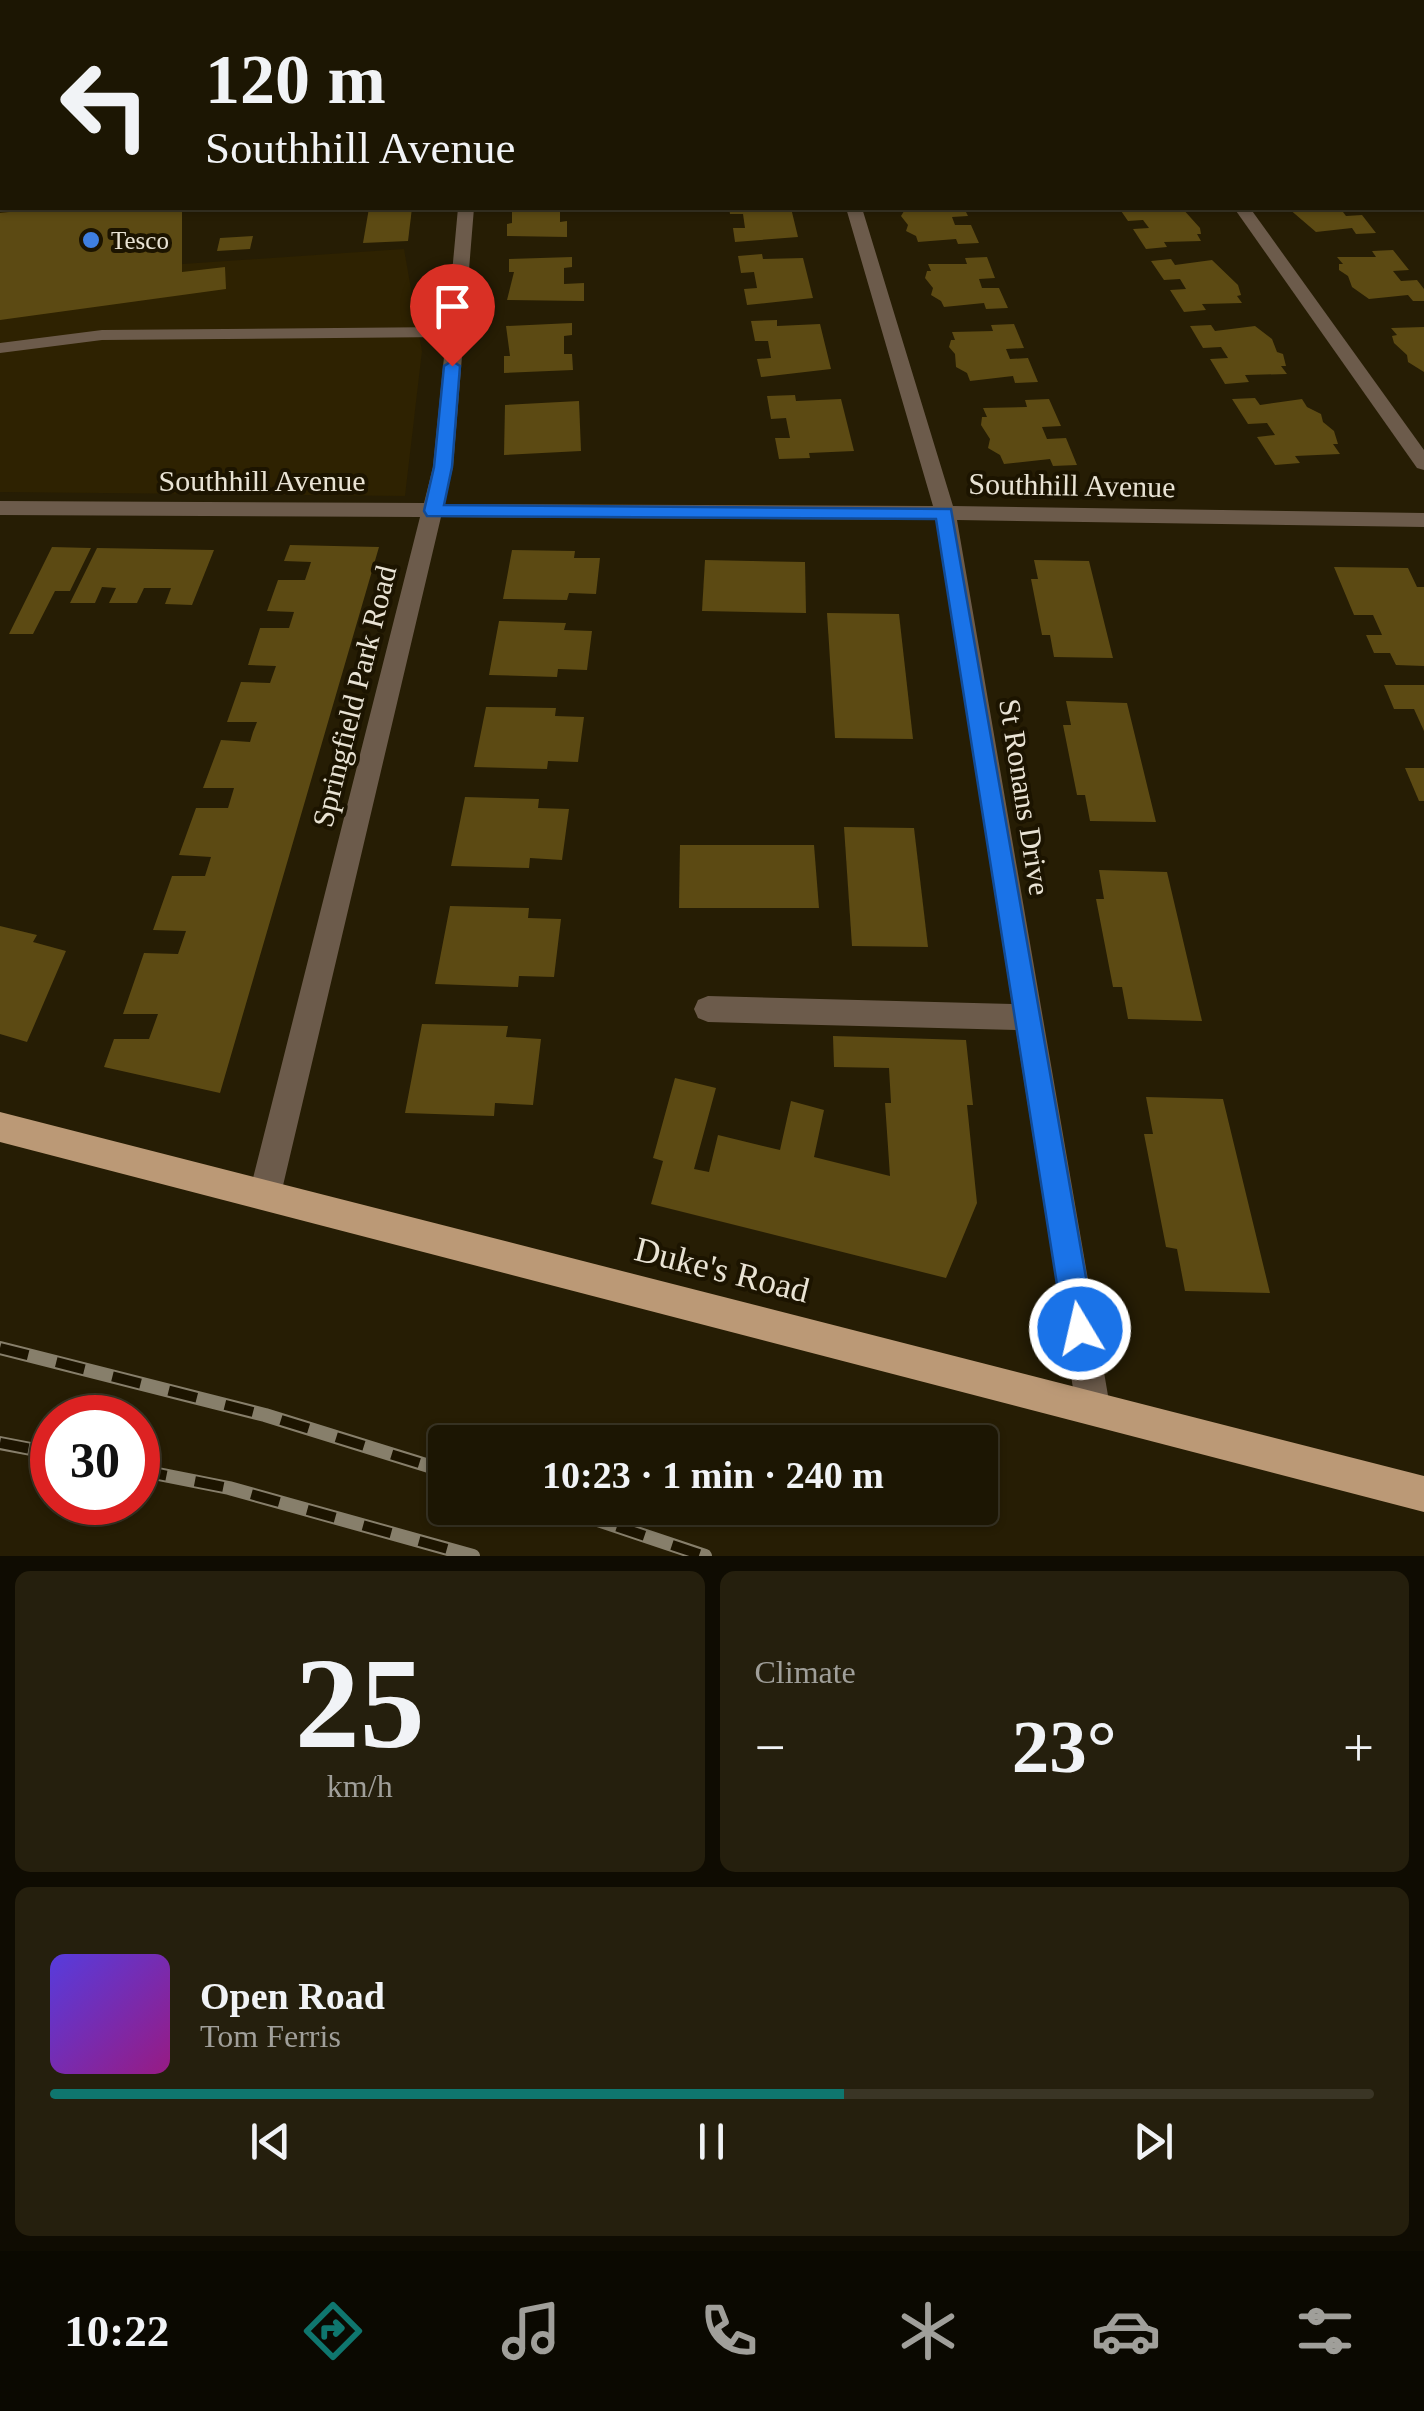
<!DOCTYPE html>
<html lang="en">
<head>
<meta charset="utf-8">
<style>
  :root { --surface:#1c1603; --page:#251f0d; --text:#f1f3f6; --muted:#a09f9a; --line:#3a3525; --accent:#0f766e }
  body { margin:0; font-family:"Times New Roman",serif; background:var(--page); color:var(--text); height:100vh; display:flex; flex-direction:column; font-size:38px; white-space:nowrap }
  * { box-sizing:border-box; margin:0 }
  p { font-size:32px; color:var(--muted) }
  .icon { flex:none; width:55px; height:55px; fill:none; stroke:currentColor; stroke-width:2; stroke-linecap:round; stroke-linejoin:round }
  .map { position:relative; height:1556px; overflow:hidden }
  .panel { display:flex; flex-direction:column; gap:15px; padding:15px; background:#0f0c02; flex:1 }
  .panel>* { flex:none }
  .hud { position:absolute; left:0px; top:0px; width:1425px; height:210px; box-shadow:0 2px 8px #0004,0 0 0 2px var(--line); background:#1c1603; color:var(--text); overflow:hidden }
  .speed { position:absolute; left:30px; top:1395px; display:flex; gap:20px; font-size:50px; font-weight:700; text-align:center }
  .speed>* { display:grid; place-content:center; width:130px; height:130px; border-radius:50%; background:var(--surface); box-shadow:0 2px 8px #0004,0 0 0 2px var(--line); line-height:1 }
  .speed .limit { border:15px solid #d22; background:#fff; color:#111 }
  .pin { position:absolute; display:grid; place-items:center; width:85px; height:85px; color:#fff; margin:-102px -42px; border-radius:50% 50% 50% 0; rotate:-45deg; box-shadow:0 0 10px #0007 }
  .pin .icon { rotate:45deg }
  .me { position:absolute; width:110px; margin:-55px; rotate:351deg; stroke-linejoin:round; filter:drop-shadow(0 0 8px #0008) }
  .turn { display:flex; align-items:center; gap:35px; height:210px; padding:0 40px; font-size:45px }
  .turn .icon { width:130px; height:130px; stroke-width:2.5 }
  .turn b { display:block; font-size:70px; line-height:85px }
  .big { font-size:75px; font-weight:800; line-height:1.1 }
  .panel .card { flex:1; display:flex; flex-direction:column; justify-content:center; gap:15px; min-width:0; padding:0 35px; border-radius:15px; background:var(--page) }
  .panel .dial { align-items:center; gap:0 }
  .dial b { font-size:130px; line-height:1 }
  .song { display:flex; align-items:center; gap:30px }
  .cover { width:120px; height:120px; border-radius:15px; background:linear-gradient(135deg,hsl(250 70% 55%),hsl(310 70% 35%)) }
  .played { height:10px; border-radius:5px; background:linear-gradient(90deg,var(--accent) 60%,var(--line) 60%) }
  .keys { display:flex; justify-content:space-around; direction:ltr }
  .heat { display:flex; justify-content:space-between; align-items:center; font-size:55px; direction:ltr }
  .panel .tiles { flex:1; display:grid; gap:15px; grid-template-columns:1fr 1fr }
  .card:last-child { grid-column:span 2 }
  .trip { position:absolute; left:428px; top:1425px; width:570px; height:100px; border-radius:10px; background:var(--surface); box-shadow:0 2px 8px #0004,0 0 0 2px var(--line); font-weight:800; line-height:100px; text-align:center }
  .tabs { display:flex; height:160px; justify-content:space-around; align-items:center; background:#0b0901; color:var(--muted) }
  .tabs .icon { width:70px; height:70px }
  .tabs .on { color:var(--accent) }
  .tabs b { font-size:45px; color:var(--text) }
  .map>svg:first-child { display:block }
</style>
</head>
<body>
<div class="map">
<svg width="1424" height="1556" viewBox="0 0 1424 1556">
  <rect width="100%" height="100%" fill="#261d04"/>
  <path fill="#2e2201" d="M0,208h163l5,57 236,-16 18,102 -17,145 -405,-4z"/>
  <g fill="#5c4a13">
    <path d="M44,208h138v64l43,-5 1,22 -226,31v-107z"/>
    <path d="M369,208h43l-4,33 -45,2z"/>
    <path d="M508,208h52v14l7,-1v16l-60,-1v-12l5,-1v-12h-4z"/>
    <path d="M729,208h62l7,29 -63,5 -2,-14h12l-2,-14h-13z"/>
    <path d="M906,208h58l4,8 -16,1 3,8h16l8,18 -21,1 -2,-5 -38,3 -2,-6 -10,-5 2,-6 -7,-9z"/>
    <path d="M1119,208h63l18,20 1,6h-4l4,7 -37,1 3,5 -21,2 -13,-20 16,-1 -6,-8 -15,1z"/>
    <path d="M1288,208h52l6,8 16,-1 14,18 -20,1 -4,-6 -36,4z"/>
    <path d="M253,236l-3,13 -33,2 3,-13z"/>
    <path d="M1393,250l16,20 -16,1 8,10 16,-1 7,9v12h-11l-5,-6 -39,4 -17,-12 -4,-11 -9,-6v-6h4l-6,-7h39l-4,-6z"/>
    <path d="M762,254l1,5 40,-1 10,40 -66,7 -3,-16 13,-1 -3,-16 -13,1 -3,-17z"/>
    <path d="M572,257v10l-8,1v16l20,-1v18l-77,-1 7,-28h-5v-13z"/>
    <path d="M987,257l8,21 -16,1 3,9h17l9,20 -22,1 -2,-6 -40,4 -3,-6 -10,-6 2,-7 -8,-10 2,-7h4l-3,-7h39l-2,-6z"/>
    <path d="M1171,259l4,6 37,-5 26,25 3,10 -4,1 5,7 -40,1 4,6 -22,2 -14,-22 16,-1 -6,-10 -16,1 -13,-19z"/>
    <path d="M777,320v6l43,-2 11,45 -70,8 -4,-18 14,-1 -3,-17h-13l-4,-20z"/>
    <path d="M572,323v12l-8,1v18h8l1,16 -69,3v-17h6l-4,-30z"/>
    <path d="M1014,324l10,24 -18,1 4,10 18,-1 10,24 -23,1 -2,-7 -43,5 -3,-8 -11,-6 -1,-13 -6,-7 2,-7h4l-3,-8 41,-1 -2,-6z"/>
    <path d="M1211,325l4,6 40,-5 17,13 5,13 6,2 3,12h-5l6,8 -42,1 4,7 -24,2 -15,-25 18,-1 -7,-11 -18,1 -13,-22z"/>
    <path d="M1424,327v45l-16,-10 -1,-7 -13,-12 -2,-7 5,-1 -6,-7z"/>
    <path d="M795,395l1,6 45,-2 13,52 -45,2 1,5 -31,1 -4,-21h15l-4,-20 -15,1 -4,-23z"/>
    <path d="M1255,398l5,7 42,-6 5,8 14,7 2,8 11,9 4,13h-5l7,10 -45,2 5,7 -25,2 -18,-28 18,-2 -8,-12 -19,1 -16,-25z"/>
    <path d="M1049,399l12,27 -19,1 5,12 19,-1 11,27 -24,1 -3,-7 -46,5 -4,-9 -12,-7 2,-9 -9,-14 1,-8h5l-4,-9 44,-1 -2,-7z"/>
    <path d="M579,401l2,50 -77,4 1,-50z"/>
    <path d="M290,545l89,2 -159,546 -116,-26 10,-28h35l9,-25h-35l21,-61 34,1 8,-23 -33,-1 19,-54h33l6,-19 -32,-2 17,-47h32l6,-20h-31l18,-48 29,2 3,-10 4,-10h-30l14,-40 29,1 6,-17 -28,-1 12,-37h29l5,-16 -27,-1 11,-31h27l6,-18 -27,-1z"/>
    <path d="M52,547l39,1 -21,43h-15l-22,43h-24z"/>
    <path d="M97,548l117,2 -22,55 -27,-1 6,-16h-27l-7,15h-28l7,-15 -14,-1 -7,16h-25z"/>
    <path d="M512,550l63,1 -1,7h26l-4,36 -27,-1 -2,7 -64,-1z"/>
    <path d="M705,560l100,2 1,51 -104,-2z"/>
    <path d="M1034,560l55,1 24,97 -59,-1 -4,-22h-8l-11,-56h7z"/>
    <path d="M1334,567l74,1 9,19h7v79l-28,-1 -6,-12h-16l-8,-18h16l-9,-20h-19z"/>
    <path d="M827,613l72,1 14,125 -78,-1z"/>
    <path d="M499,621l67,2 -2,7 28,1 -5,39 -29,-1 -1,8 -68,-2z"/>
    <path d="M1384,685h40v46l-10,-22h-20z"/>
    <path d="M1066,701l61,2 29,119 -66,-1 -5,-26h-8l-14,-70h8z"/>
    <path d="M486,707l70,1 -1,8 29,1 -6,45 -30,-1 -1,8 -73,-2z"/>
    <path d="M1405,768h19v33h-5z"/>
    <path d="M465,797l74,2 -1,9 31,1 -7,51 -32,-2 -1,10 -78,-2z"/>
    <path d="M844,827l70,1 14,119 -76,-1z"/>
    <path d="M680,845h134l5,63h-140z"/>
    <path d="M1099,870l68,2 35,149 -74,-2 -6,-32h-9l-17,-88h8z"/>
    <path d="M450,906l79,2 -1,10 33,1 -7,58 -35,-1 -1,11 -83,-3z"/>
    <path d="M0,926l37,9 -4,7 33,9 -39,91 -27,-8z"/>
    <path d="M422,1024l86,2 -2,11 35,2 -8,66 -38,-2 -1,13 -89,-3z"/>
    <path d="M833,1036l133,4 7,65h-6l10,98 -31,75 -295,-74 12,-43 -10,-3 22,-80 41,10 -22,81 15,3 9,-37 62,15 11,-49 33,9 -10,47 76,19 -5,-73h6l-2,-35 -55,-1z"/>
    <path d="M1146,1097l77,2 47,194 -85,-2 -8,-42 -11,-2 -22,-113h9z"/>
  </g>
  <g fill="none" stroke-linecap="round" stroke-linejoin="round">
    <g fill="#6c5b4b" fill-rule="evenodd">
      <path d="M1095,0h12l1,2h-12z"/>
      <rect x="0" y="7" width="2" height="8"/>
      <path d="M1424,31v8l-2,1v-9z"/>
      <path d="M458,208h16l-21,259 -9,37 489,2 -87,-298h16l91,298 471,7v14l-467,-7 153,887 -5,12 -12,5 -12,-5 -5,-12 -60,-377 -308,-8 -10,-4 -4,-9 4,-9 10,-4 304,8 -76,-484 -495,-3 -160,677 -5,11 -11,5 -11,-5 -5,-11 171,-677 -420,-2v-14l424,2 9,-36 13,-130 -344,3 -102,13v-10l102,-13 345,-3z"/>
      <path d="M1234,208h16l174,242v20l-7,-2z"/>
    </g>
    <path fill="#bb9976" fill-rule="evenodd" d="M0,1112l1424,364v36l-1424,-370z"/>
    <defs>
      <g id="rail">
        <path d="M0,1348l265,67 180,56"/>
        <path d="M0,1443l52,10"/>
        <path d="M138,1470l91,18 244,68"/>
        <path d="M562,1508l143,48"/>
      </g>
    </defs>
    <use href="#rail" stroke="#877f6b" stroke-width="14"/>
    <use href="#rail" stroke="#1c1400" stroke-width="10" stroke-dasharray="29" stroke-linecap="butt"/>
  </g>
  <path fill="#1a73e8" stroke="#114b97" stroke-width="2.5" d="M452,361l8,5 -8,101 -8,38 507,4 144,820 -4,11 -11,4 -11,-4 -5,-11 -128,-810 -509,-3 -3,-5 10,-44 10,-101z"/>
  <circle fill="#3f7fe0" stroke="#1c1400" stroke-width="4" cx="91" cy="240" r="10"/>
  <g text-anchor="middle" dominant-baseline="central" stroke-width="8" stroke-linejoin="round" paint-order="stroke">
    <g font-size="25" fill="#e9e3d4" stroke="#1c1400" text-anchor="start">
      <text x="111" y="240">Tesco</text>
    </g>
    <g font-size="30" fill="#e9e3d4" stroke="#1c1400">
      <text x="262" y="480">Southhill Avenue</text>
      <text transform="translate(1072 485) rotate(1)">Southhill Avenue</text>
      <text transform="translate(354 696) rotate(-76)">Springfield Park Road</text>
      <text transform="translate(1025 797) rotate(81)">St Ronans Drive</text>
    </g>
    <g font-size="35" fill="#e9e3d4" stroke="#1c1400">
      <text transform="translate(722 1270) rotate(14)">Duke's Road</text>
    </g>
  </g>
</svg>
<div class="speed"><div class="limit">30</div></div>
<div class="pin" style="left:452px;top:366px;background:#d93025"><svg class="icon" aria-label="arrive" viewBox="0 0 24 24"><path d="M6 21V4h12l-3 4 3 4H6"/></svg></div>
<svg class="me" style="left:1080px;top:1329px" viewBox="-20 -20 40 40"><circle r="17" fill="#1a73e8" stroke="#fff" stroke-width="3"/><path d="M0-11L8 9 0 5-8 9z" fill="#fff"/></svg>
<div class="trip">10:23 · 1 min · 240 m</div>
<div class="hud">
<div class="turn"><svg class="icon" aria-label="left" viewBox="0 0 24 24"><path d="M17 20v-9H6M10 6l-5 5 5 5"/></svg><div><b>120 m</b>Southhill Avenue</div></div>
</div>
</div>
<section class="panel">
<div class="tiles">
<div class="card dial"><b>25</b><p>km/h</p></div>
<div class="card"><p>Climate</p>
<div class="heat"><a>−</a><b class="big">23°</b><a>+</a></div>
</div>
<div class="card">
<div class="song"><i class="cover"></i><div><b>Open Road</b><p>Tom Ferris</p></div></div>
<div class="played"></div>
<div class="keys"><svg class="icon" aria-label="previous" viewBox="0 0 24 24"><path d="M18 5L8 12l10 7zM5 5v14"/></svg><svg class="icon" aria-label="pause" viewBox="0 0 24 24"><path d="M8 5v14M16 5v14"/></svg><svg class="icon" aria-label="next" viewBox="0 0 24 24"><path d="M6 5l10 7-10 7zM19 5v14"/></svg></div>
</div>
</div>
</section>
<nav class="tabs">
<b>10:22</b>
<svg class="icon on" aria-label="directions" viewBox="0 0 24 24"><path d="M12 3l9 9-9 9-9-9zM9 14v-3h6M13 9l2 2-2 2"/></svg>
<svg class="icon" aria-label="music" viewBox="0 0 24 24"><path d="M9 18V5l10-2v13"/><circle cx="6" cy="18" r="3"/><circle cx="16" cy="16" r="3"/></svg>
<svg class="icon" aria-label="phone" viewBox="0 0 24 24"><path d="M5 4h4l2 5-3 2q2 4 5 5l2-3 5 2v4C11 20 4 13 5 4z"/></svg>
<svg class="icon" aria-label="climate" viewBox="0 0 24 24"><path d="M12 3v18M4 7l16 10M4 17L20 7"/></svg>
<svg class="icon" aria-label="car" viewBox="0 0 24 24"><path d="M5 17H2v-5l4-1 3-4h7l3 4 3 1v5h-3M9 17h6M6 11h13"/><circle cx="7" cy="17" r="2"/><circle cx="17" cy="17" r="2"/></svg>
<svg class="icon" aria-label="filters" viewBox="0 0 24 24"><path d="M4 7h16M4 17h16"/><circle cx="9" cy="7" r="2"/><circle cx="15" cy="17" r="2"/></svg>
</nav>
</body>
</html>
